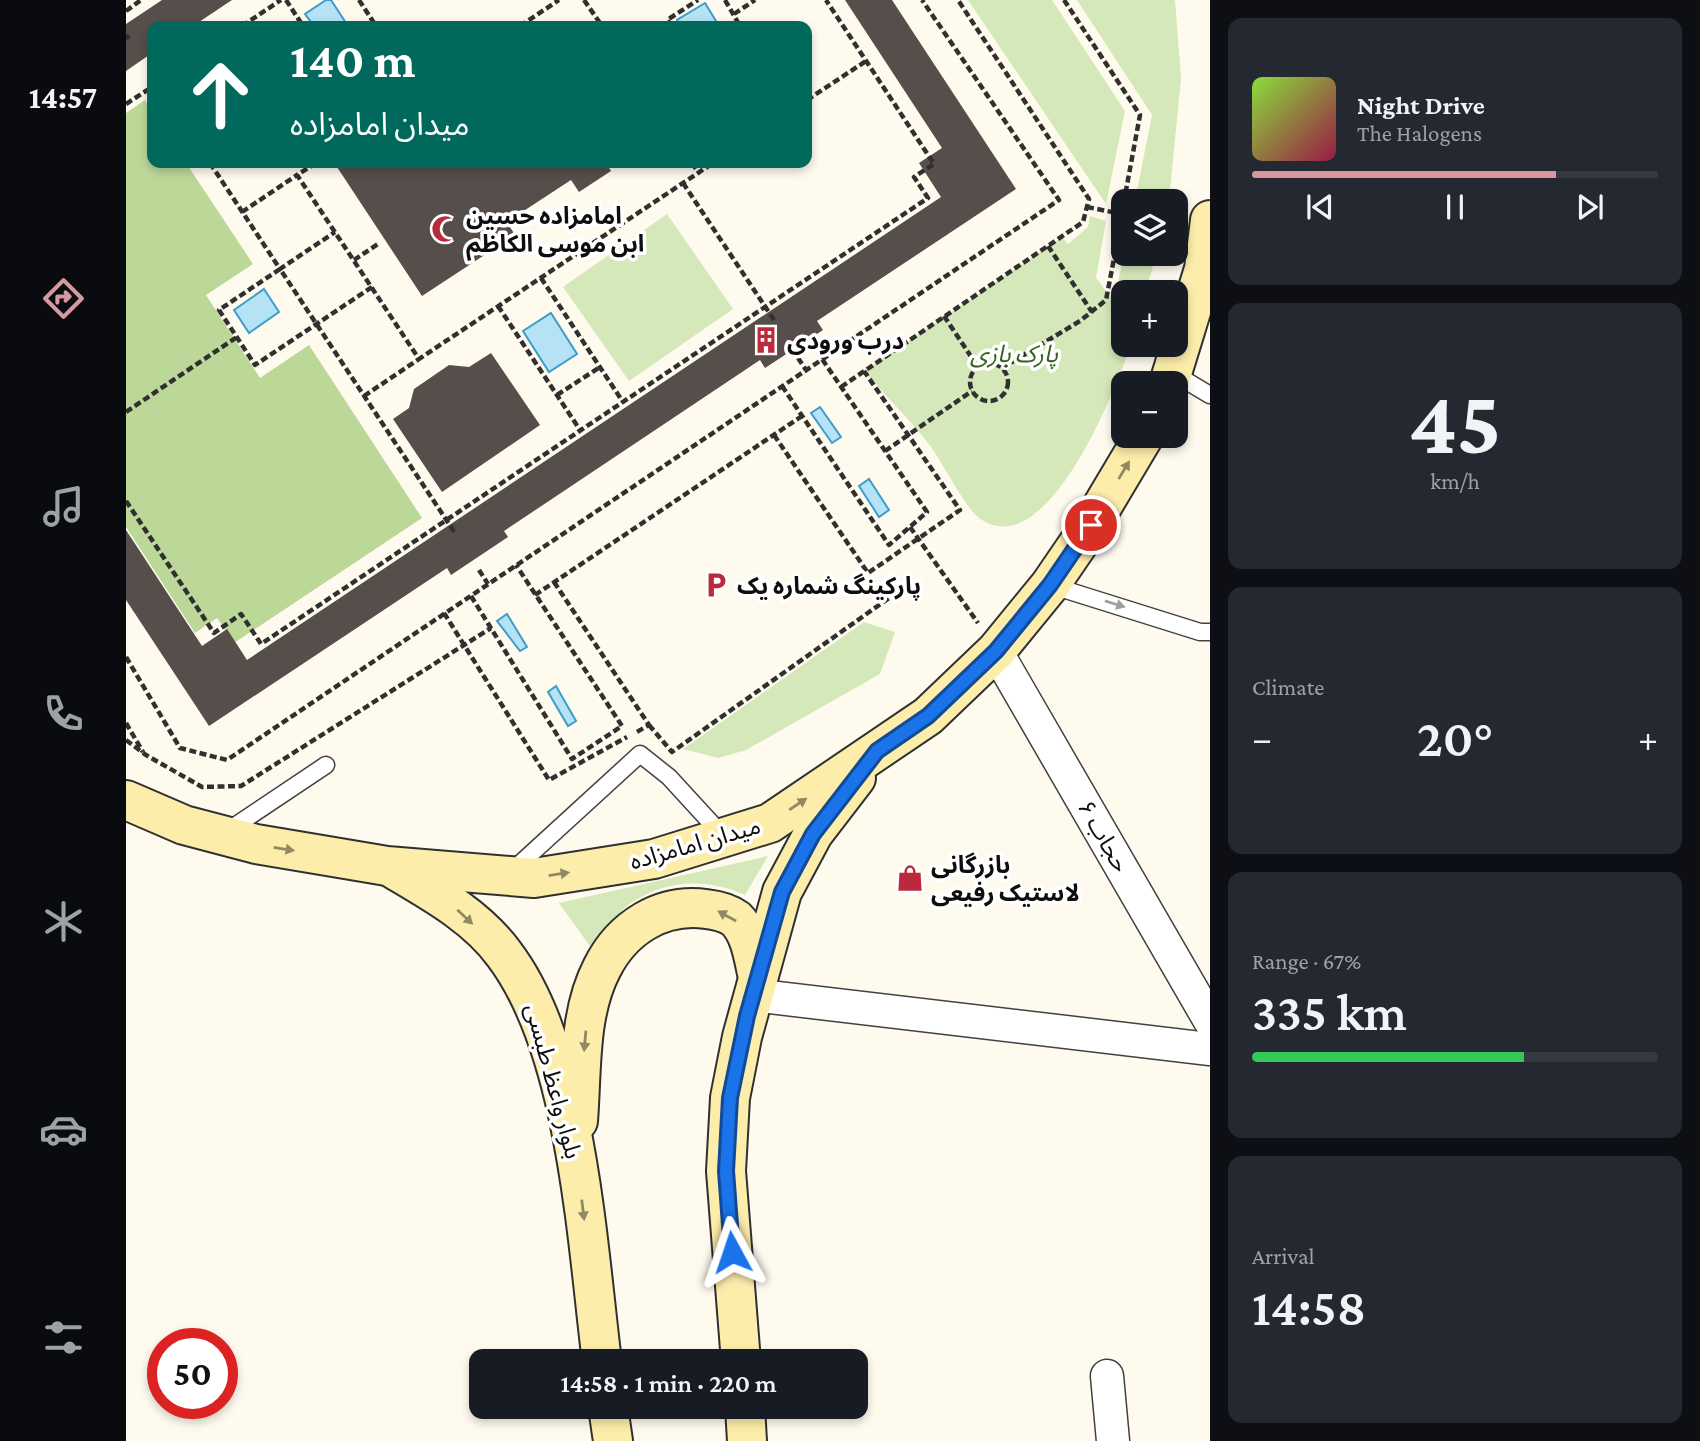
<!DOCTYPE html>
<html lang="en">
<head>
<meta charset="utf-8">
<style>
  :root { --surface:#171b24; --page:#242831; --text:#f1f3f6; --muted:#9ea1a6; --line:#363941; --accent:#d898a2 }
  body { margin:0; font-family:"Crimson Pro","Noto Sans Arabic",serif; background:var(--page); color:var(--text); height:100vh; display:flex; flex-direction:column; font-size:26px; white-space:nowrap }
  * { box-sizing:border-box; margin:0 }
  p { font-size:23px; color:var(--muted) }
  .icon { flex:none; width:38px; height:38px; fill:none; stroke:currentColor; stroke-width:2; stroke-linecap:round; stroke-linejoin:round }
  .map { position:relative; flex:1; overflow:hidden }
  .panel { display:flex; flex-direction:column; gap:18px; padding:18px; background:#0d0f14; width:490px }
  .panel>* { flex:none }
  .guide { position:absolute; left:21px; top:21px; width:665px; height:147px; border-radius:14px; box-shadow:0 4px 10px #0003; background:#00695c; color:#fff; overflow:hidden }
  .tools { position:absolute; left:985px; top:189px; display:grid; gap:14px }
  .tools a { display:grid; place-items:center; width:77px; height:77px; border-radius:14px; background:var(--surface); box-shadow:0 4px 10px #0003; font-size:35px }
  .speed { position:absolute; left:21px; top:1328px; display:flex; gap:14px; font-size:35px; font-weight:700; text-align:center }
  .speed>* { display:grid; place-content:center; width:91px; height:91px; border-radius:50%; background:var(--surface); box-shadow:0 4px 10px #0003; line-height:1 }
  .speed .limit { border:10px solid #d22; background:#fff; color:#111 }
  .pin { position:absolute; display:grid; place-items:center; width:60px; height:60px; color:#fff; margin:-30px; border:4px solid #fff; border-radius:50%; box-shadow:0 2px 7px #0007 }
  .me { position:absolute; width:77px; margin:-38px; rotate:355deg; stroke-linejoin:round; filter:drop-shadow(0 0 5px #0008) }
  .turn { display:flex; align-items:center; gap:24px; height:147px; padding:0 28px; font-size:32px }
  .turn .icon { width:91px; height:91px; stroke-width:2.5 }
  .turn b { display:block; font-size:49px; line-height:60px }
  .big { font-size:52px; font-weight:600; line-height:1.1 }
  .panel .tile { flex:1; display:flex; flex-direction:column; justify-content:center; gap:10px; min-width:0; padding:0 24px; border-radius:14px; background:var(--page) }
  .panel .dial { align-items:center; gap:0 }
  .dial b { font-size:91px; line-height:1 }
  .song { display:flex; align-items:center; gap:21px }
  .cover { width:84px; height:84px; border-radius:10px; background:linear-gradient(135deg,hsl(90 70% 55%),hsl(340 70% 35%)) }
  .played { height:7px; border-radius:4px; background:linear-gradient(90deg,var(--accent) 75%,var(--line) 75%) }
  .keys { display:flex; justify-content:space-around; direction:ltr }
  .heat { display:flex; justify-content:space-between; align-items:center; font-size:38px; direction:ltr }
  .charge { height:10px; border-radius:5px; background:linear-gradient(90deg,#34c759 67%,var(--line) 0) }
  .trip { position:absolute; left:343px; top:1349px; width:399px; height:70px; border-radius:14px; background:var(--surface); box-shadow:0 4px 10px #0003; font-weight:600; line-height:70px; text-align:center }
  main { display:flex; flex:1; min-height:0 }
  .menu { display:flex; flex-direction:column; width:126px; justify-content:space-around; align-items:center; background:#090b0e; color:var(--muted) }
  .menu .icon { width:49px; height:49px }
  .menu .selected { color:var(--accent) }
  .menu b { font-size:32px; color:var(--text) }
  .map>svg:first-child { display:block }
</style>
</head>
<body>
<main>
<nav class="menu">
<b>14:57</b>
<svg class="icon selected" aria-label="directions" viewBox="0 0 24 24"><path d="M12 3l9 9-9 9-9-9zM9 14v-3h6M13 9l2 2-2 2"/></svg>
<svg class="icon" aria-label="music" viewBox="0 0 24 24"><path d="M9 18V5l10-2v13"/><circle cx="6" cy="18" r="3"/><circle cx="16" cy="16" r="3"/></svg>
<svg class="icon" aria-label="phone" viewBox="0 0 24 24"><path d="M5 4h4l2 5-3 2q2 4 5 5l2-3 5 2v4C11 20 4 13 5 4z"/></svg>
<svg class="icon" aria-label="climate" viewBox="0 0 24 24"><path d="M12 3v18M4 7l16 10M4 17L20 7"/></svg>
<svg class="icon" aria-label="car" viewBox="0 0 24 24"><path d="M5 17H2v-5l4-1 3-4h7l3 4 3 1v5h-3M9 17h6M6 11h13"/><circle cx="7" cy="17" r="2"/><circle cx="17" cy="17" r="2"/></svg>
<svg class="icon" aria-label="filters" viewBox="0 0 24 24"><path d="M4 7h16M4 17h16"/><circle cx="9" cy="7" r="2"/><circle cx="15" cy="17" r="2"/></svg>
</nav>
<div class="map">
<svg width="1084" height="1441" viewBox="0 0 1084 1441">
  <rect width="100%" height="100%" fill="#fffaee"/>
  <g fill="#d5e8b9">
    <path d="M842,0h84l73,111 -19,93z"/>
    <path d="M951,0h98l6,78 -12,123h-34l17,-86z"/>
    <path d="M541,214l66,95 -104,72 -66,-94z"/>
    <path d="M964,216l16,5 -10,57 18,23 10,-47h32l-10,38h-22v53h7c-15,43 -84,222 -152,173 -15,-12 -37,-57 -51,-75 -20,-25 -43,-48 -64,-72l198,-134 6,7 20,-17z"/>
    <path d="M738,622l31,10 -15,42 -134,76 -28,8 -35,-9z"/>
    <path d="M642,856l-23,39c-37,-17 -79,-16 -114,8 -15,10 -28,31 -39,46l-33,-46z"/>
  </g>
  <path fill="#bbd899" d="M19,100l7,11v52h34l67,101 -47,31 54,83 49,-33 113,173 -188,125 -17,-25 -22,15 -69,-106v-414z"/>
  <g fill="#b5e2f4" stroke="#3d9dca" stroke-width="2">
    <path d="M200,0h5l17,26h-34l-9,-12z"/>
    <path d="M579,3l11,18 -8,5h-28l-3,-6z"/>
    <path d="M138,289l15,23 -30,21 -15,-23z"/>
    <path d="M425,313l26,41 -28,18 -26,-41z"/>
    <path d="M694,407l21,30 -9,6 -21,-30z"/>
    <path d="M743,479l20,31 -10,7 -20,-31z"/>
    <path d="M381,614l20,33 -7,4 -23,-30z"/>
    <path d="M430,686l20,35 -8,5 -20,-34z"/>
  </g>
  <g fill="#564e4a">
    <path d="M36,0h70l-39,26h-41v27l-26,18v-47z"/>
    <path d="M719,0h47l124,189 -199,132 6,9 -58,38 -5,-8 -256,171 4,6 -57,38 -4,-7 -238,158 -83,-126v-70l76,116 25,-17 20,31 694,-463 -22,-34 23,-15z"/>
    <path d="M218,163h262l5,8 -32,21 -8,-12 -64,42 8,13 -93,61 -85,-129z"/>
    <path d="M365,353l49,72 -98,67 -49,-73 16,-11 5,-19 35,-24 20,2z"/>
  </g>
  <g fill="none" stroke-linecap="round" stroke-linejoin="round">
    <defs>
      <g id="lane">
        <path d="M1047,373l37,22"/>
        <path d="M924,585l150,47h10"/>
        <path d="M100,832l100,-67"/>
        <path d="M385,872l129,-118 29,23 55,60"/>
      </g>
      <g id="street">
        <path d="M870,651l214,370"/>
        <path d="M626,995l458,54"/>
        <path d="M981,1376l6,65"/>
      </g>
      <g id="secondary">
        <path d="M1043,383l35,-114 6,-49"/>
        <path d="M0,800l58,25 72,19 131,22 147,12 120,-19 116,-36 158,-107 68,-65 54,-66 41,-60 53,-89"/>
        <path d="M269,870c39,23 82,47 109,84 73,96 83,288 98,408"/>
        <path d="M452,1121c4,-50 0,-107 24,-153 20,-40 59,-65 104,-59 9,1 22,4 30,10 14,14 17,36 21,54"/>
        <path d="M615,1362l-15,-191 4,-73 12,-61 40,-145 31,-58 43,-56"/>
        <path d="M482,1407l5,34"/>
        <path d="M619,1407l2,34"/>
      </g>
    </defs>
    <use href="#lane" stroke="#414141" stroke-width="19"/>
    <use href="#street" stroke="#414141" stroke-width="35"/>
    <use href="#secondary" stroke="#303030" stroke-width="42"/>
    <g stroke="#303030" stroke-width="4.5" stroke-dasharray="7 3.5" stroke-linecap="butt">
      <path d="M160,0l17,26"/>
      <path d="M233,0l17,26"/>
      <path d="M458,0l18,26"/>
      <path d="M599,0l15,26"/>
      <path d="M938,0l76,115 -16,86"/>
      <path d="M0,11l15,-11"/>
      <path d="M608,14l21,-14"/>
      <path d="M116,26l39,-26"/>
      <path d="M394,26l39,-26"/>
      <path d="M546,26l-5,-6 31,-20"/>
      <path d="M0,35l3,4"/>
      <path d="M681,100l59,-39"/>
      <path d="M0,104l26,-17"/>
      <path d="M84,163l70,106 55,-37"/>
      <path d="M190,163l-19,12 122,184 294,-196"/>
      <path d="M566,163l6,9"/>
      <path d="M557,183l91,137"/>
      <path d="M961,207l35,7"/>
      <path d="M116,212l55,-37"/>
      <path d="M922,246l44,66"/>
      <path d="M228,260l24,-16"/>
      <path d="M415,278l82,124"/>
      <path d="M246,287l-117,78 -36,-55 61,-41 175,264"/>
      <path d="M372,306l82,124"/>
      <path d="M818,316l34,51"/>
      <path d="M672,358l8,12"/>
      <circle cx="863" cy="382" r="19"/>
      <path d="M876,368l78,-47 26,-21 18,-93"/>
      <path d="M656,386l107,159 38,-33 -105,-153"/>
      <path d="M715,387l242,-165 6,-23 -131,-199"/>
      <path d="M431,395l43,-28"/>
      <path d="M238,396l55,-37"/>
      <path d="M0,412l111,-75"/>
      <path d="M648,435l94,138 92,-63 -96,-139"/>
      <path d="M759,451l87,-60"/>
      <path d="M0,501l88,132 27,-19 20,30 667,-446 -14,-21 20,-13 -108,-164"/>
      <path d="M784,527l68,96"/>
      <path d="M353,570l9,14"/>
      <path d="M428,582l95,143 -14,8"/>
      <path d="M409,595l267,-179"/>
      <path d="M345,596l101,163 50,-33 -106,-161"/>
      <path d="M318,613l105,167 78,-43"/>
      <path d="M0,657l54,91 47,12 832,-560 -137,-200"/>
      <path d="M0,723l17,29"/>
      <path d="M523,725l23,27 224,-159"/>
      <path d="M0,740l20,15 56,32 39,-1 250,-158"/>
    </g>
    <use href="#lane" stroke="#fff" stroke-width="16"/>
    <use href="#street" stroke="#fff" stroke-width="32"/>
    <use href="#secondary" stroke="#fdedab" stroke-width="38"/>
  </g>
  <defs><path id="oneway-solid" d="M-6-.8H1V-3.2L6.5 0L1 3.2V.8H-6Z" transform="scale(1.75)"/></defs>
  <g fill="#918964">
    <use href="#oneway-solid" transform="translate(998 470) rotate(-59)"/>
    <use href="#oneway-solid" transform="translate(672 804) rotate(-34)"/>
    <use href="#oneway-solid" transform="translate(158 849) rotate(9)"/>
    <use href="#oneway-solid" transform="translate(433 874) rotate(-9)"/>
    <use href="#oneway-solid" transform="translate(601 916) rotate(-151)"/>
    <use href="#oneway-solid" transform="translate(339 917) rotate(43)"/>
    <use href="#oneway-solid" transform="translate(459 1041) rotate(95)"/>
    <use href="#oneway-solid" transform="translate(457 1210) rotate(83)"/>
  </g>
  <use fill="#9f9f9f" href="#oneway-solid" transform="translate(989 604) rotate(17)"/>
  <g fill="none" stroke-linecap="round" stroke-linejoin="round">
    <defs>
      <path id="route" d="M606,1252l-6,-81 4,-73 17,-82 35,-124 31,-58 64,-83 51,-35 68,-65 54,-66 41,-60"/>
    </defs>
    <use href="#route" stroke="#114b97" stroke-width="18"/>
    <use href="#route" stroke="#1a73e8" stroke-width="12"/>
  </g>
  <defs>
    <symbol id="mosque-bare" viewBox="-9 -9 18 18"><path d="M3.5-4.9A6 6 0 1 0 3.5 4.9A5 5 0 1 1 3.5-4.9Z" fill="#ba293c" stroke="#fff" stroke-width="2.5" paint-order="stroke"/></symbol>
    <symbol id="building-bare" viewBox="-9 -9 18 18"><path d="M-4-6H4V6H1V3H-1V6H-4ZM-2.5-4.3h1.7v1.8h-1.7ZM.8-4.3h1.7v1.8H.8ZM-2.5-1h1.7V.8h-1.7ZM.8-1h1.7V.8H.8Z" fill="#ba293c" stroke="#fff" stroke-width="2.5" paint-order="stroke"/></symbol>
    <symbol id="parking-bare" viewBox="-9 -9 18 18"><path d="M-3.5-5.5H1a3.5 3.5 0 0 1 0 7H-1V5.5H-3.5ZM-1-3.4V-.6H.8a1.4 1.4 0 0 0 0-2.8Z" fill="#ba293c" stroke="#fff" stroke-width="2.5" paint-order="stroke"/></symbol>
    <symbol id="shop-bare" viewBox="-9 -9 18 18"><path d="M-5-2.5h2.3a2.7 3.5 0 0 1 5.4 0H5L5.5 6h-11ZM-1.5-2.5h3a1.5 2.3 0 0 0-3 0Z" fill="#ba293c" stroke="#fff" stroke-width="2.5" paint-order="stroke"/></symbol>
  </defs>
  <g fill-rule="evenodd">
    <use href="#mosque-bare" x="300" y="210" width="38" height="38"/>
    <use href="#building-bare" x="621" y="321" width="38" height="38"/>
    <use href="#parking-bare" x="571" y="566" width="38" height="38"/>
    <use href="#shop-bare" x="765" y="859" width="38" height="38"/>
  </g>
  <g text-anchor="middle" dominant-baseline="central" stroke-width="7" stroke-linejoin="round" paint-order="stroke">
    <g font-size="24" font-weight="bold" fill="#0e0e0e" stroke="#fff" text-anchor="start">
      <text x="340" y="215">امامزاده حسین<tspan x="340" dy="28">ابن موسی الکاظم</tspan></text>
      <text x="661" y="340">درب ورودی</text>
      <text x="611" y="585">پارکینگ شماره یک</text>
      <text x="805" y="864">بازرگانی<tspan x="805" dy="28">لاستیک رفیعی</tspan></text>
    </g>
    <g font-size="24" font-style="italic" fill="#33641f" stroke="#fff">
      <text x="888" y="353">پارک بازی</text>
    </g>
    <g font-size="24" fill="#0e0e0e" stroke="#fff">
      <text transform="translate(978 836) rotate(60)">حجاب ۶</text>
      <text transform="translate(569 843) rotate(-16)">میدان امامزاده</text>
      <text transform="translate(428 1081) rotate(75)">بلوار واعظ طبسی</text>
    </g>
  </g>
</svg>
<div class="tools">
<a><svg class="icon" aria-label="layers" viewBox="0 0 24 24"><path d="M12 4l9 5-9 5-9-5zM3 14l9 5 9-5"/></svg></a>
<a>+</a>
<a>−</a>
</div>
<div class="speed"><div class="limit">50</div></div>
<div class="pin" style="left:965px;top:525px;background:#d93025"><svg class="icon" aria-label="arrive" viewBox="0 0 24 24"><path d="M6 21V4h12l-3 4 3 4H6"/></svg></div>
<svg class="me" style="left:606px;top:1252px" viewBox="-20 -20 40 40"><path d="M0-17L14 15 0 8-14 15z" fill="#1a73e8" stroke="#fff" stroke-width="4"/></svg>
<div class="trip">14:58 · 1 min · 220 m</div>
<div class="guide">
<div class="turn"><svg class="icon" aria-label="ahead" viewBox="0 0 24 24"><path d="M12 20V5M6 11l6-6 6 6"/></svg><div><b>140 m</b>میدان امامزاده</div></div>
</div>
</div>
<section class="panel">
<div class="tile">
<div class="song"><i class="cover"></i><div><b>Night Drive</b><p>The Halogens</p></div></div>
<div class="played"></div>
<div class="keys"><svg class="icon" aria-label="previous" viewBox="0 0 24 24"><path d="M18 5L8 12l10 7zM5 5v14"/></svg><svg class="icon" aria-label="pause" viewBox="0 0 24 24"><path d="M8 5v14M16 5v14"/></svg><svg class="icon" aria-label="next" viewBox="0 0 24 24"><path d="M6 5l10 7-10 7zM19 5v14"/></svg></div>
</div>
<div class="tile dial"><b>45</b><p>km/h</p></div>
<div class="tile"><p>Climate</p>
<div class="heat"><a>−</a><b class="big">20°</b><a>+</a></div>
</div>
<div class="tile"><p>Range · 67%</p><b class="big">335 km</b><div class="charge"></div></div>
<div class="tile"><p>Arrival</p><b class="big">14:58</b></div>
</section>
</main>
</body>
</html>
